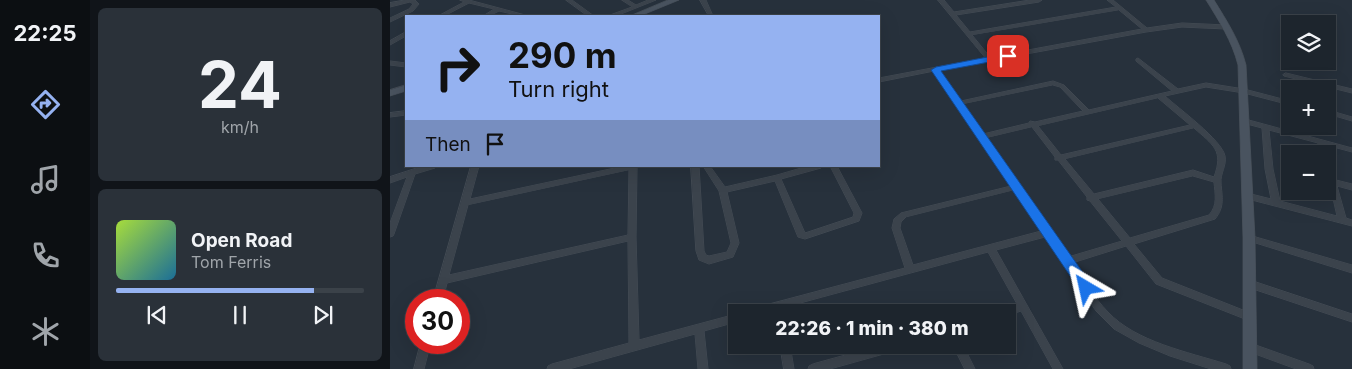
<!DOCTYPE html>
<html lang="en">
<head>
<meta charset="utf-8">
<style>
  :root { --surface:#1d252d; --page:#2a3139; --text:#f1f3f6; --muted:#a0a5aa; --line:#3b4249; --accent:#95b2f1 }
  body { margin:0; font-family:Inter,sans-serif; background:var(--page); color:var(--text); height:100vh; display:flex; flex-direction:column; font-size:19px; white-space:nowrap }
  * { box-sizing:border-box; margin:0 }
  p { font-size:16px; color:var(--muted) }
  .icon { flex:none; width:28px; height:28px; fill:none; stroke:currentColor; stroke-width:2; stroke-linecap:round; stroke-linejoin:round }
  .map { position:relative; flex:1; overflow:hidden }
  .panel { display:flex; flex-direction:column; gap:8px; padding:8px; background:#101419; width:300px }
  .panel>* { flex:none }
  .banner { position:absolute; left:15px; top:15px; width:475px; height:152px; border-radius:0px; box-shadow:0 5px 20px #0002,0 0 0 1px var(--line); background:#95b2f1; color:#111; overflow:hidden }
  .buttons { position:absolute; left:891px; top:15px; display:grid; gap:10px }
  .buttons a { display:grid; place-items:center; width:55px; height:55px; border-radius:0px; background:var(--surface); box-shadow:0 5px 20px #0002,0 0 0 1px var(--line); font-size:25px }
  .speed { position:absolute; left:15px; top:289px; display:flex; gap:10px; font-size:25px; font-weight:700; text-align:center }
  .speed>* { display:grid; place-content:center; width:65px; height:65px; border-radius:50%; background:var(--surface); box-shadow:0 5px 20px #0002,0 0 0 1px var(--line); line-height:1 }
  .speed .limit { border:8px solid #d22; background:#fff; color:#111 }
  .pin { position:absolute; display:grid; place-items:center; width:42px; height:42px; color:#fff; margin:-21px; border-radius:10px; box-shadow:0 2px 8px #0006 }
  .me { position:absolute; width:55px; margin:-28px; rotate:324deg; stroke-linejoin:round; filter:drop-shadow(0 0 4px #0008) }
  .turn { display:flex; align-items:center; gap:18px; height:105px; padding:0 20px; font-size:22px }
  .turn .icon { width:65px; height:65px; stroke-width:2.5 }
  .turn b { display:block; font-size:35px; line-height:42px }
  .then { display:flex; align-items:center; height:48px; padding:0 20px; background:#0003; gap:10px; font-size:19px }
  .panel .card { flex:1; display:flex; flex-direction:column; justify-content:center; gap:8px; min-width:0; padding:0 18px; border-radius:8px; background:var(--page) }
  .panel .dial { align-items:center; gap:0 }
  .dial b { font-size:65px; line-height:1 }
  .song { display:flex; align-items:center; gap:15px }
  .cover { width:60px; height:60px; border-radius:8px; background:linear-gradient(135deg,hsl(80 70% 55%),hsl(200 70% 35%)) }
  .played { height:5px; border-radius:2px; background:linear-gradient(90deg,var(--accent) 80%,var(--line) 80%) }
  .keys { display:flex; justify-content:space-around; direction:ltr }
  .trip { position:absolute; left:338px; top:304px; width:288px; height:50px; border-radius:0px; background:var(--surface); box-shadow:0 5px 20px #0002,0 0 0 1px var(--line); font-weight:800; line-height:50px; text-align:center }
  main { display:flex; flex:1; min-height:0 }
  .menu { display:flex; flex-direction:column; width:90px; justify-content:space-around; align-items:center; background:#0c0f12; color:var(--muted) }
  .menu .icon { width:35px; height:35px }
  .menu .active { color:var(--accent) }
  .menu b { font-size:22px; color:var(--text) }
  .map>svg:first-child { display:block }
</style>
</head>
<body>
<main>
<nav class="menu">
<b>22:25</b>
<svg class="icon active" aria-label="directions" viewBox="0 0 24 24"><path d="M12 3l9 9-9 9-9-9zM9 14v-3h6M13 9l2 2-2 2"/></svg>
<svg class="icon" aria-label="music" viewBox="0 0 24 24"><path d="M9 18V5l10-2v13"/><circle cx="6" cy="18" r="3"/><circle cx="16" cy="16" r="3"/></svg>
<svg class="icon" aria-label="phone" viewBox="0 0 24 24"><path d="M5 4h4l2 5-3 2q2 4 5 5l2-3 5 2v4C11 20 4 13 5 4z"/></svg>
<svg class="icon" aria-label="climate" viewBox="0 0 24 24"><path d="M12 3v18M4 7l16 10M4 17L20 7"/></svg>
</nav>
<section class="panel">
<div class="card dial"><b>24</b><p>km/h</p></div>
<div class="card">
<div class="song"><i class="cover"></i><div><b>Open Road</b><p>Tom Ferris</p></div></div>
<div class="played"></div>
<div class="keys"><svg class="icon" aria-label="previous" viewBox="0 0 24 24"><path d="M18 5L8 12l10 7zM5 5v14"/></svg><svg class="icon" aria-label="pause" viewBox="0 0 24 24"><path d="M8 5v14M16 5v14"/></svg><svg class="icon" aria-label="next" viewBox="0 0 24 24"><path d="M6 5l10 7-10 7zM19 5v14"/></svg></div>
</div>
</section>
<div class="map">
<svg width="962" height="369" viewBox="0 0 962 369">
  <rect width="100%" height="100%" fill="#27313c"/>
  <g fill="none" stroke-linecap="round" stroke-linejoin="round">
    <defs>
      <g id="street">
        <path d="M15,0h10l4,4 -6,7 -23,11v-4l19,-9 4,-5 -3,-2 -20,5v-4z"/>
        <path d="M70,0h9l60,16h-8l-22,-5 -10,5h-6l11,-7 -25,-6 -25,13h-6l26,-14z"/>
        <path d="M176,0h6l22,16h-6z"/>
        <path d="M232,0h6l8,5 12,-5h8l-40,16h-6v-1l22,-8z"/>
        <path d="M310,0h6l7,16h-4z"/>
        <path d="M548,0h6l10,12 76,-12h12l-3,2 -83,13 14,17 146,-25 -9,-7h6l34,28 35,-5 44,2 3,2 -3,2 -44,-2 -36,5 -207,38 22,31 92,-20 11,4 25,25 83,-19 -36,-30v-2l2,-1 40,31 28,-6 38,6 46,12v4l-46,-12 -38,-6 -41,9c13,12 57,44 60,60 2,9 -5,18 -4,27 1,14 4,24 -6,36l-81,25 28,34 91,36 2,3 -2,3 -3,1 -94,-37 -30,-38 -54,17c12,16 22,35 36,49 28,30 80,40 118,52l4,2 1,3h-20l-41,-13 -31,-13 -25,-14 -18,-18 -51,-74 -49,13 67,119h-10l-32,-58 -15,5v-4h-6l1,-3 16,-5 -29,-52 -221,60h-17l1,-3 3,-1 151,-40 -13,-40 2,-9 7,-6 110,-27 -77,-115 -55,11v-4l106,-20zM729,10l23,19 -152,28 -18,-22zM663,85l7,2 23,24 -48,11 -5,-1 -1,2 -46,11 -20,-30zM768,98l32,27 -129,30 -23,-29zM642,127l23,30v3h3l29,37v3l3,1 32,40 -54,16 -82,-119zM804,128c19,17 30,22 20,49l-21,-7 -99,24 -29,-35zM803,176l21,6c1,12 4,23 -5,33l-79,23 -32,-39zM624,190l27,41 -128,34 -13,-37 1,-6 5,-5z"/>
        <path d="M16,32v4l-16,9v-4z"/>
        <path d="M0,61l16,2v4l-16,-2z"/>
        <path d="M896,73l66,16v4l-68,-17 -1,-1z"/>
        <path d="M938,110l24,7v4l-24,-7z"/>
        <path d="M16,111v4l-16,2v-4z"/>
        <path d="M853,119h2l107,29v4l-26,-7 3,9 -1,2v-2h-7l-3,-11 -49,-13 4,39 7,32 57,15 -9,-40v-15h3l5,19 16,4v6l-15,-4 9,32 6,2v6l-108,-28 -1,-2 1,-2 3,-1 24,6 -6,-30 -3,-41 -19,-5 -1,-2z"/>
        <path d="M33,166h12v2l-20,6 -21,60 -1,2 -3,1v-14l17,-46 -17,6v-6z"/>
        <path d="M81,166h8l-9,33 154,-33h13l-1,71 3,103 97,-26v8l-32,9 4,38h-10l-3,-35 -126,35h-22l1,-3 4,-2 77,-21 -1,-102 -181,42 -4,17h-10zM239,170l-1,65 -179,40 19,-70z"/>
        <path d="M301,166h8l5,85 2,4 3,1 18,-4 4,-9 -12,-52 -16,-25h7l15,21 52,-12 31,-9h13v2l-40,11 24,54 48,-16 1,-4 -24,-47h7l25,47 -3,8 -54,18 -7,-2 -23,-56 -48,11 12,51 -6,14 -24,7 -10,-4 -3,-9z"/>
        <path d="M859,235l103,30v8l-106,-33 -1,-2 1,-2z"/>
        <path d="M860,280l102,34v8l-105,-35 -1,-3 1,-3z"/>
        <path d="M31,342h10l-7,27h-10z"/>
        <path d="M860,343l59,21 4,2 1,3h-18l-49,-18 -2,-3 2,-3z"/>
        <path d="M390,345h10l4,24h-10z"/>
        <path d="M492,345h21l-2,3 -3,2 -68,19h-22l1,-3 4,-2z"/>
        <path d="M563,345h10l12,24h-10z"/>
      </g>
      <g id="secondary">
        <path d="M278,0h11l-39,16h-10z"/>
        <path d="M816,0h8c13,21 26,41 32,65l9,173 2,131h-14v-131l-5,-173c-6,-24 -19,-44 -32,-65z"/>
        <path d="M16,85v6l-16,5v-6z"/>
      </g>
    </defs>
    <use href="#street" stroke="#444c55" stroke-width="1"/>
    <use href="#secondary" stroke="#444c55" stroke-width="1"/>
    <use href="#street" fill="#3b434c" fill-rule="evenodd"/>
    <use href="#secondary" fill="#49535f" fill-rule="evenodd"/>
  </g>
  <path fill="#1a73e8" stroke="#114b97" d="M618,53l3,1v4l-70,13 150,213 1,4 -1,4 -5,2 -5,-2 -150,-222 5,-3z"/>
</svg>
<div class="buttons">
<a><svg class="icon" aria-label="layers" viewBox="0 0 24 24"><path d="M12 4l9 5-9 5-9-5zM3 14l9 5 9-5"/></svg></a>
<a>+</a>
<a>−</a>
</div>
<div class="speed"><div class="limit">30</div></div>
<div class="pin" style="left:618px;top:56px;background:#d93025"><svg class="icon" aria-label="arrive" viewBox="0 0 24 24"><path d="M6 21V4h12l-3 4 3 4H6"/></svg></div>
<svg class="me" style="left:696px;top:288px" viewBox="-20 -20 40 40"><path d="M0-17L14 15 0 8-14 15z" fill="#1a73e8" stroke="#fff" stroke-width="4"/></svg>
<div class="trip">22:26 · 1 min · 380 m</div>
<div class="banner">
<div class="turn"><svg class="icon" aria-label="right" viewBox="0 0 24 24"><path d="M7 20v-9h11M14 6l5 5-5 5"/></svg><div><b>290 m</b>Turn right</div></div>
<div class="then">Then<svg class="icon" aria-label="arrive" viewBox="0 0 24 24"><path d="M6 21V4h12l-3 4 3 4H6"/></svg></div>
</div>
</div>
</main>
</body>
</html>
